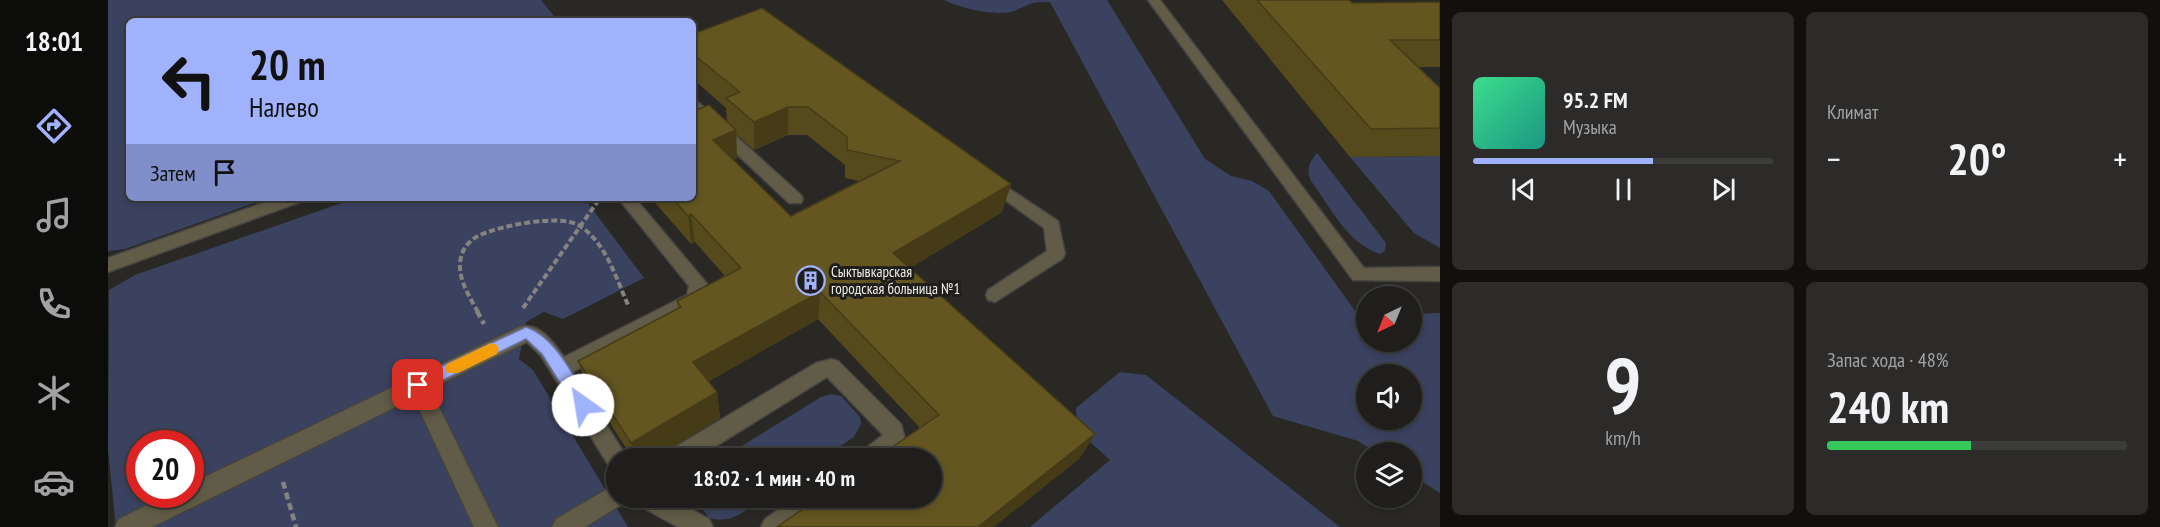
<!DOCTYPE html>
<html lang="ru">
<head>
<meta charset="utf-8">
<style>
  :root { --surface:#1f1e1c; --page:#2c2b29; --text:#f1f3f6; --muted:#a1a2a3; --line:#3c3c3b; --accent:#a1b2fd }
  body { margin:0; font-family:"PT Sans Narrow",sans-serif; background:var(--page); color:var(--text); height:100vh; display:flex; flex-direction:column; font-size:22px; white-space:nowrap }
  * { box-sizing:border-box; margin:0 }
  p { font-size:20px; color:var(--muted) }
  .icon { flex:none; width:33px; height:33px; fill:none; stroke:currentColor; stroke-width:2; stroke-linecap:round; stroke-linejoin:round }
  .map { position:relative; flex:1; overflow:hidden }
  .details { display:flex; flex-direction:column; gap:12px; padding:12px; background:#11100f; width:720px }
  .details>* { flex:none }
  .banner { position:absolute; left:18px; top:18px; width:570px; height:183px; border-radius:9px; box-shadow:0 3px 9px #0003,0 0 0 2px var(--line); background:#a1b2fd; color:#111; overflow:hidden }
  .needle { width:39px; rotate:223deg }
  .fabs { position:absolute; left:1248px; top:286px; display:grid; gap:12px }
  .fabs a { display:grid; place-items:center; width:66px; height:66px; border-radius:50%; background:var(--surface); box-shadow:0 3px 9px #0003,0 0 0 2px var(--line); font-size:30px }
  .speed { position:absolute; left:18px; top:430px; display:flex; gap:12px; font-size:30px; font-weight:700; text-align:center }
  .speed>* { display:grid; place-content:center; width:78px; height:78px; border-radius:50%; background:var(--surface); box-shadow:0 3px 9px #0003,0 0 0 2px var(--line); line-height:1 }
  .speed .limit { border:9px solid #d22; background:#fff; color:#111 }
  .pin { position:absolute; display:grid; place-items:center; width:51px; height:51px; color:#fff; margin:-26px; border-radius:12px; box-shadow:0 3px 9px #0006 }
  .me { position:absolute; width:66px; margin:-33px; rotate:328deg; stroke-linejoin:round; filter:drop-shadow(0 0 4px #0008) }
  .turn { display:flex; align-items:center; gap:21px; height:126px; padding:0 24px; font-size:27px }
  .turn .icon { width:78px; height:78px; stroke-width:2.5 }
  .turn b { display:block; font-size:42px; line-height:51px }
  .then { display:flex; align-items:center; height:57px; padding:0 24px; background:#0003; gap:12px; font-size:22px }
  .big { font-size:45px; font-weight:600; line-height:1.1 }
  .details .tile { flex:1; display:flex; flex-direction:column; justify-content:center; gap:9px; min-width:0; padding:0 21px; border-radius:9px; background:var(--page) }
  .details .dial { align-items:center; gap:0 }
  .dial b { font-size:78px; line-height:1 }
  .song { display:flex; align-items:center; gap:18px }
  .cover { width:72px; height:72px; border-radius:9px; background:linear-gradient(135deg,hsl(150 70% 55%),hsl(170 70% 35%)) }
  .played { height:6px; border-radius:3px; background:linear-gradient(90deg,var(--accent) 60%,var(--line) 60%) }
  .keys { display:flex; justify-content:space-around; direction:ltr }
  .heat { display:flex; justify-content:space-between; align-items:center; font-size:33px; direction:ltr }
  .charge { height:9px; border-radius:4px; background:linear-gradient(90deg,#34c759 48%,var(--line) 0) }
  .details .tiles { flex:1; display:grid; gap:12px; grid-template-columns:repeat(2,1fr) }
  .trip { position:absolute; left:498px; top:448px; width:336px; height:60px; border-radius:30px; background:var(--surface); box-shadow:0 3px 9px #0003,0 0 0 2px var(--line); font-weight:600; line-height:60px; text-align:center }
  main { display:flex; flex:1; min-height:0 }
  .tabs { display:flex; flex-direction:column; width:108px; justify-content:space-around; align-items:center; background:#0c0c0b; color:var(--muted) }
  .tabs .icon { width:42px; height:42px }
  .tabs .current { color:var(--accent) }
  .tabs b { font-size:27px; color:var(--text) }
  .map>svg:first-child { display:block }
</style>
</head>
<body>
<main>
<nav class="tabs">
<b>18:01</b>
<svg class="icon current" aria-label="directions" viewBox="0 0 24 24"><path d="M12 3l9 9-9 9-9-9zM9 14v-3h6M13 9l2 2-2 2"/></svg>
<svg class="icon" aria-label="music" viewBox="0 0 24 24"><path d="M9 18V5l10-2v13"/><circle cx="6" cy="18" r="3"/><circle cx="16" cy="16" r="3"/></svg>
<svg class="icon" aria-label="phone" viewBox="0 0 24 24"><path d="M5 4h4l2 5-3 2q2 4 5 5l2-3 5 2v4C11 20 4 13 5 4z"/></svg>
<svg class="icon" aria-label="climate" viewBox="0 0 24 24"><path d="M12 3v18M4 7l16 10M4 17L20 7"/></svg>
<svg class="icon" aria-label="car" viewBox="0 0 24 24"><path d="M5 17H2v-5l4-1 3-4h7l3 4 3 1v5h-3M9 17h6M6 11h13"/><circle cx="7" cy="17" r="2"/><circle cx="17" cy="17" r="2"/></svg>
</nav>
<div class="map">
<svg width="1332" height="527" viewBox="0 0 1332 527">
  <rect width="100%" height="100%" fill="#292825"/>
  <g fill="#3b425f" fill-rule="evenodd">
    <path d="M0,0h433l17,21h-429v177h139l-143,51 -17,2z"/>
    <path d="M836,0h163l98,159 26,17 21,5 17,10 89,124h8v27h46v-28l28,-1v180l-28,-18v-22h-35l-19,-12 -85,-25 -223,-414c-22,0 -18,2 -36,9 -18,6 -54,-3 -70,-11zM1258,375h46v45h-46z"/>
    <path d="M1209,153l69,90 -1,8 -5,3c-33,-11 -49,-46 -69,-73 -5,-12 -2,-18 6,-28z"/>
    <path d="M1332,156v92l-26,-15 -64,-76z"/>
    <path d="M248,198h228l60,80 -81,41 -19,-7 -18,10 -7,37 14,11 95,157h-512l-8,-78 1,-159 26,-15zM32,444h50v51h-50z"/>
    <path d="M1012,372l26,3 194,152h-310l80,-67 -33,-30 -1,-22z"/>
    <path d="M723,394l10,2 19,21 1,7 -7,13 -33,22h-100l100,-62z"/>
    <path d="M587,498h68c-19,13 -30,26 -54,20z"/>
  </g>
  <g fill="none" stroke-linecap="round" stroke-linejoin="round">
    <defs>
      <g id="minor">
        <path d="M1040,0h12l204,268 76,-1v14l-87,-1z"/>
        <path d="M585,101l5,1 103,93 2,4 -2,4h-12l-96,-90z"/>
        <path d="M882,176l68,45 7,33 -3,5 -67,43 -7,-2 -2,-5 2,-5 59,-39 -3,-23 -60,-43 -2,-4 2,-4z"/>
        <path d="M169,198h25l-2,4 -192,70v-14z"/>
        <path d="M510,198h17l73,87 -6,19 -129,68 55,87h-12v10l-7,-3 -68,-110 -14,-14 -97,47 68,138h-24l-60,-129 -262,129h-37l4,-8 49,-24h22v-11l329,-157c20,-6 35,16 45,30l123,-62 2,-9z"/>
        <path d="M723,359l7,2 63,63 4,15c-10,21 -27,20 -47,20l3,-7 22,-17 -56,-58 -132,82h-31l3,-7 149,-89z"/>
        <path d="M508,484v14h10l-2,5 -39,24h-33l4,-8z"/>
        <path d="M528,498h35l38,21 4,8h-35l-38,-21z"/>
        <path d="M687,498h31l-4,8 -29,21h-32l4,-8z"/>
      </g>
    </defs>
    <use href="#minor" stroke="#454441" stroke-width="3"/>
    <g stroke="#848381" stroke-width="4" stroke-dasharray="6 3" stroke-linecap="butt">
      <path d="M415,308l77,-110"/>
      <path d="M370,312c-9,-16 -22,-36 -17,-55 2,-9 9,-17 17,-21 20,-10 83,-23 102,-10 27,18 36,53 49,81"/>
    </g>
    <g stroke="#848381" stroke-width="4.5" stroke-dasharray="7 4" stroke-linecap="butt">
      <path d="M369,311l7,13"/>
      <path d="M175,482l13,45"/>
    </g>
    <use href="#minor" fill="#615c47" fill-rule="evenodd"/>
  </g>
  <g fill="#554a1c" fill-rule="evenodd">
    <path d="M1114,0h127l3,3 88,-1v65h-22l22,21v68l-90,1z"/>
    <path d="M585,34l318,150 -9,28 -92,56 185,166 -16,25 -159,-31 -102,-109 -109,62 8,11 3,26 -68,41h-19l-46,-72 -9,-26 100,-52 -1,-8 48,-25 -30,-34 -4,2 -40,-46h42l34,-76 -1,-14 -33,-29zM628,134l18,16 34,-15h19l38,30v13l14,3 -68,35 -58,-56 4,-2z"/>
  </g>
  <g fill="#453c17">
    <path d="M680,107v28l-34,15v-28z"/>
    <path d="M628,130l1,28 -22,10 -2,-28z"/>
    <path d="M903,184l-9,28 -113,69 4,-28z"/>
    <path d="M583,214l4,28 -4,2 -3,-28z"/>
    <path d="M712,292l-2,27 -121,69 -4,-26z"/>
    <path d="M609,392l3,26 -68,41h-16l-5,-16z"/>
    <path d="M987,434l-16,25 -85,68h-16z"/>
  </g>
  <g fill="#635621" stroke="#453c17" stroke-width="1.5">
    <path d="M1149,0h92l3,3 88,-1v38h-50l50,48v40l-69,1z"/>
    <path d="M654,8l249,176 -118,69 202,181 -117,93h-201l42,-29h113v-39h-57l64,-44 -119,-123 -127,70 24,30 -86,51 -53,-82 103,-54 -4,-6 64,-33 -50,-54 -3,2 -16,-18h21v-87l16,-6 27,25 -23,10 78,76 109,-55 -53,-11v-13l-39,-30h-20l-34,15 -28,-24 14,-6 -47,-38v-20z"/>
  </g>
  <path fill="#a1b2fd" stroke="#6974a4" stroke-width="1.5" d="M418,327c30,10 46,48 63,73l2,5 -2,5h-12l-35,-56 -16,-15 -103,51h-11l-2,-5 2,-5z"/>
  <path fill="#f59e0b" d="M383,343l6,2 2,4 -2,5 -39,19h-11l-2,-5 2,-4z"/>
  <defs>
    <symbol id="building-ring" viewBox="-11 -11 22 22"><circle r="9.5" fill="#1f1e1c" stroke="#a1b2fd" stroke-width="1.5"/><path d="M-4-6H4V6H1V3H-1V6H-4ZM-2.5-4.3h1.7v1.8h-1.7ZM.8-4.3h1.7v1.8H.8ZM-2.5-1h1.7V.8h-1.7ZM.8-1h1.7V.8H.8Z" fill="#a1b2fd"/></symbol>
  </defs>
  <g fill-rule="evenodd">
    <use href="#building-ring" x="686" y="264" width="33" height="33"/>
  </g>
  <g text-anchor="middle" dominant-baseline="central" stroke-width="6" stroke-linejoin="round" paint-order="stroke">
    <g font-size="15" fill="#efeeec" stroke="#1f1e1c" text-anchor="start">
      <text x="723" y="271">Сыктывкарская<tspan x="723" dy="17">городская больница №1</tspan></text>
    </g>
  </g>
</svg>
<div class="fabs">
<a><svg class="needle" viewBox="-14 -14 28 28"><path d="M0-13l5 13h-10z" fill="#e53935"/><path d="M0 13l5-13h-10z" fill="#a1a2a3"/></svg></a>
<a><svg class="icon" aria-label="sound" viewBox="0 0 24 24"><path d="M4 9h4l5-4v14l-5-4H4zM17 9q2 3 0 6"/></svg></a>
<a><svg class="icon" aria-label="layers" viewBox="0 0 24 24"><path d="M12 4l9 5-9 5-9-5zM3 14l9 5 9-5"/></svg></a>
</div>
<div class="speed"><div class="limit">20</div></div>
<div class="pin" style="left:310px;top:385px;background:#d93025"><svg class="icon" aria-label="arrive" viewBox="0 0 24 24"><path d="M6 21V4h12l-3 4 3 4H6"/></svg></div>
<svg class="me" style="left:475px;top:405px" viewBox="-20 -20 40 40"><circle r="19" fill="#fff"/><path d="M0-13L10 11 0 6-10 11z" fill="#a1b2fd"/></svg>
<div class="trip">18:02 · 1 мин · 40 m</div>
<div class="banner">
<div class="turn"><svg class="icon" aria-label="left" viewBox="0 0 24 24"><path d="M17 20v-9H6M10 6l-5 5 5 5"/></svg><div><b>20 m</b>Налево</div></div>
<div class="then">Затем<svg class="icon" aria-label="arrive" viewBox="0 0 24 24"><path d="M6 21V4h12l-3 4 3 4H6"/></svg></div>
</div>
</div>
<section class="details">
<div class="tiles">
<div class="tile">
<div class="song"><i class="cover"></i><div><b>95.2 FM</b><p>Музыка</p></div></div>
<div class="played"></div>
<div class="keys"><svg class="icon" aria-label="previous" viewBox="0 0 24 24"><path d="M18 5L8 12l10 7zM5 5v14"/></svg><svg class="icon" aria-label="pause" viewBox="0 0 24 24"><path d="M8 5v14M16 5v14"/></svg><svg class="icon" aria-label="next" viewBox="0 0 24 24"><path d="M6 5l10 7-10 7zM19 5v14"/></svg></div>
</div>
<div class="tile"><p>Климат</p>
<div class="heat"><a>−</a><b class="big">20°</b><a>+</a></div>
</div>
<div class="tile dial"><b>9</b><p>km/h</p></div>
<div class="tile"><p>Запас хода · 48%</p><b class="big">240 km</b><div class="charge"></div></div>
</div>
</section>
</main>
</body>
</html>
